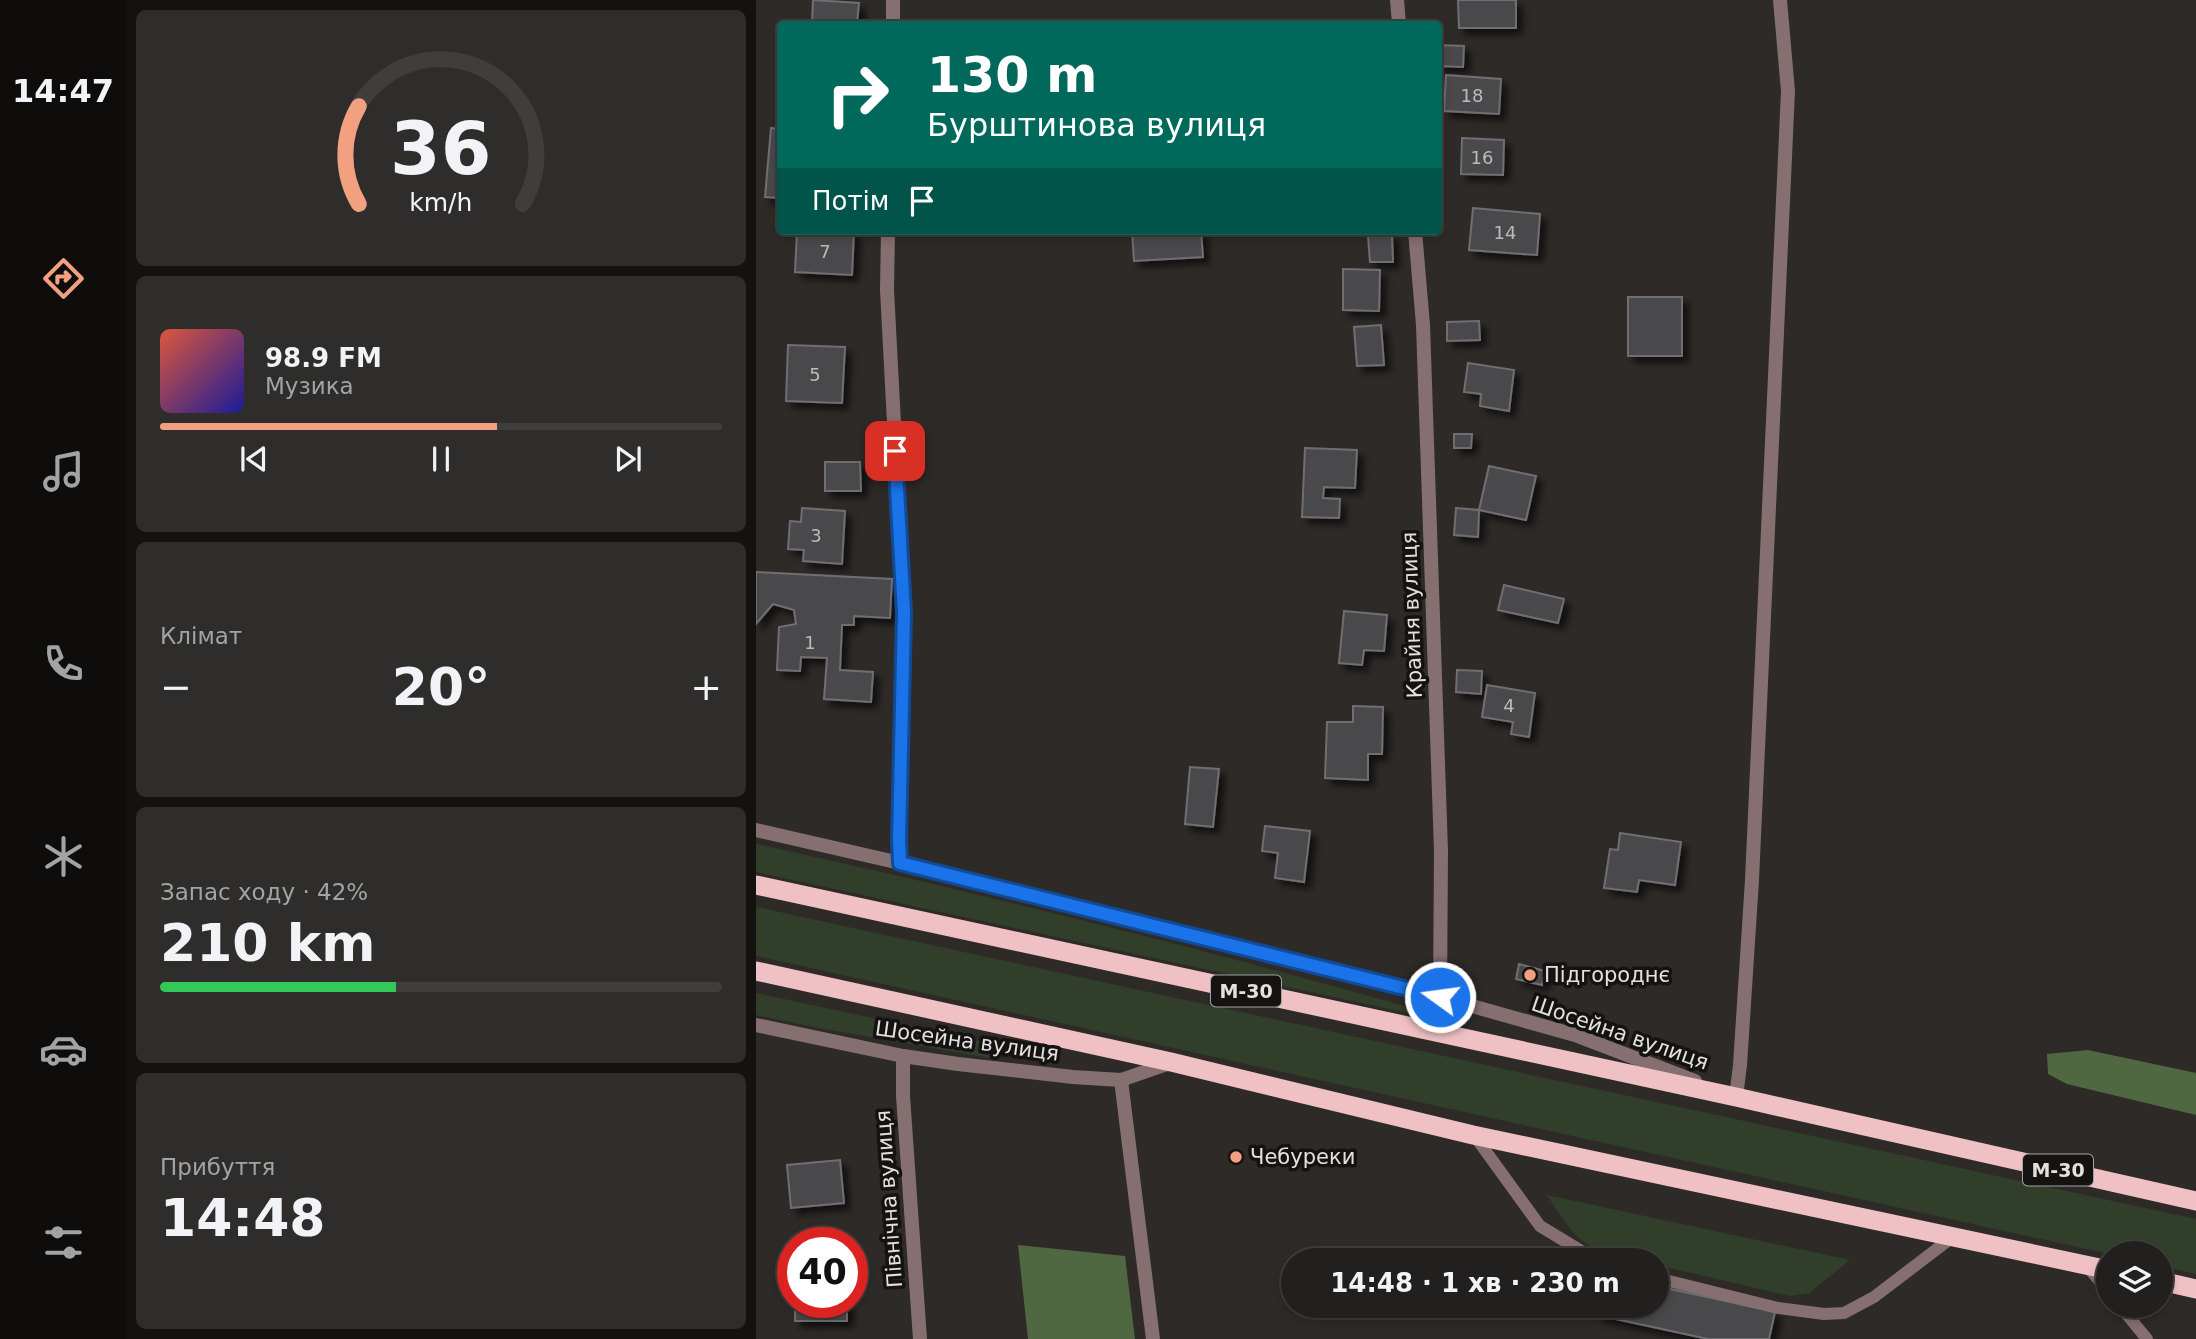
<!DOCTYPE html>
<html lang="uk">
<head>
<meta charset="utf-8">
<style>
  :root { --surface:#22201e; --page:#2e2d2b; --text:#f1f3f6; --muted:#a2a3a4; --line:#3f3e3c; --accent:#f2a07f }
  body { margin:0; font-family:"DejaVu Sans",sans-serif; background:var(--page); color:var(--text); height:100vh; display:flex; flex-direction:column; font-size:26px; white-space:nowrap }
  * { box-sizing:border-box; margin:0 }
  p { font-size:23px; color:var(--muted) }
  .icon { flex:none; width:38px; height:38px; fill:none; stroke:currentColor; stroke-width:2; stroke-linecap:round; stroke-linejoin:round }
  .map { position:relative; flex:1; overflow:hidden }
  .details { display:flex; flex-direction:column; gap:10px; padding:10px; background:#131210; width:630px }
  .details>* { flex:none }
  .hud { position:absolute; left:21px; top:21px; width:665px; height:214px; border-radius:7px; box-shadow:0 4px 10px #0003,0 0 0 2px var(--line); background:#00695c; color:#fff; overflow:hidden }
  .tools { position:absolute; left:1340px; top:1241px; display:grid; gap:14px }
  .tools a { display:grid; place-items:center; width:77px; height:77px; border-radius:50%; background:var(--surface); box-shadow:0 4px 10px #0003,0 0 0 2px var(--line); font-size:35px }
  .speed { position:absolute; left:21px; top:1227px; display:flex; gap:14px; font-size:35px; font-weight:700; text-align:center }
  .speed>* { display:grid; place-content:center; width:91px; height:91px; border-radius:50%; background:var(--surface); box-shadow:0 4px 10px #0003,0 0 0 2px var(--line); line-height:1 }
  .speed .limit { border:10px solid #d22; background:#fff; color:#111 }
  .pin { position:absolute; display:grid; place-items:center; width:60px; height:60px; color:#fff; margin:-30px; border-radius:14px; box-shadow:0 4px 10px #0006 }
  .me { position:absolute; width:77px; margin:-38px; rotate:284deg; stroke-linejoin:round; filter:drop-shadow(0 0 5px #0008) }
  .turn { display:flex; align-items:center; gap:24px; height:147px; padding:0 35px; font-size:32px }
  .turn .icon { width:91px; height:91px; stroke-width:2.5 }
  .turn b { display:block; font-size:49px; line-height:60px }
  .then { display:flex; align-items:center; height:66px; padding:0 35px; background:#0003; gap:14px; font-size:26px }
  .big { font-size:52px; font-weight:800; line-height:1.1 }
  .details .widget { flex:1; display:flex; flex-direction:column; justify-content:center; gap:10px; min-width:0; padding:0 24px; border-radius:10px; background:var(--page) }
  .details .dial { align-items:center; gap:0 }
  .dial svg { height:182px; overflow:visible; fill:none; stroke:var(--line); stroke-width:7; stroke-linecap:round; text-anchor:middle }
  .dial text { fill:var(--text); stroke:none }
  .song { display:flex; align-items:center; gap:21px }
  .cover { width:84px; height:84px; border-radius:10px; background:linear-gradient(135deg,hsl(10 70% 55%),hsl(240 70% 35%)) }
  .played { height:7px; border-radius:4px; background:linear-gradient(90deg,var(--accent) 60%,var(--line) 60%) }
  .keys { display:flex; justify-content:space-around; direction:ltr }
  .heat { display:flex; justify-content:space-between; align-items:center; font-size:38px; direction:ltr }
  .charge { height:10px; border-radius:5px; background:linear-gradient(90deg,#34c759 42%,var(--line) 0) }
  .trip { position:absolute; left:525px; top:1248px; width:388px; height:70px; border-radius:35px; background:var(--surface); box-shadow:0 4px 10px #0003,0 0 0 2px var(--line); font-weight:800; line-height:70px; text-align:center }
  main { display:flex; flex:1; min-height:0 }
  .dock { display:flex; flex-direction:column; width:126px; justify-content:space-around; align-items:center; background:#0e0d0c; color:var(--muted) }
  .dock .icon { width:49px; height:49px }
  .dock .current { color:var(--accent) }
  .dock b { font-size:32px; color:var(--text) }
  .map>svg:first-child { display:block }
</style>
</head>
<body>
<main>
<nav class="dock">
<b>14:47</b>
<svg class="icon current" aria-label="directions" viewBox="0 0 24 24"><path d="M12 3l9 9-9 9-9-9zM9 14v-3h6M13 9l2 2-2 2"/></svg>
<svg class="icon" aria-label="music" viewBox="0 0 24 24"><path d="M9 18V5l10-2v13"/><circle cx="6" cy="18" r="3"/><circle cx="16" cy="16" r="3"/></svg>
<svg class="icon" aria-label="phone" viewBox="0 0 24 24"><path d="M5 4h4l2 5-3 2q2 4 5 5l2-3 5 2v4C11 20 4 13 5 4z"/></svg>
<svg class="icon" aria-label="climate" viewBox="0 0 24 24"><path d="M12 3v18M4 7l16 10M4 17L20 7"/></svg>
<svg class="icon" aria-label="car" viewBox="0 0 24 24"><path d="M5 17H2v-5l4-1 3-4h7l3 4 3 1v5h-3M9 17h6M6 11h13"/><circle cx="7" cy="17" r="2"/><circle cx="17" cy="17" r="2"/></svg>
<svg class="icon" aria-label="filters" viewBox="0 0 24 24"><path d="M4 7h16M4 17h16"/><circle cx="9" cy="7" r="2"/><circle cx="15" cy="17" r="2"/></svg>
</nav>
<section class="details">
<div class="widget dial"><svg viewBox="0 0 100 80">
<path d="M14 69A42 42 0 1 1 86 69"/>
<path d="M14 69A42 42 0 0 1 14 26" stroke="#f2a07f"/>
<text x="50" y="56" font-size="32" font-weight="700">36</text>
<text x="50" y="72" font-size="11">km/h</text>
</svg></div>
<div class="widget">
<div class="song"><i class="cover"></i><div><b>98.9 FM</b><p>Музика</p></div></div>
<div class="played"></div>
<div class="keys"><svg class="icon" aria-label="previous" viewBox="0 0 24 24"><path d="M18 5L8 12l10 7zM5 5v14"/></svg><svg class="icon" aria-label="pause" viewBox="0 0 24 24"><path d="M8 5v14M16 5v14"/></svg><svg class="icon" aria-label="next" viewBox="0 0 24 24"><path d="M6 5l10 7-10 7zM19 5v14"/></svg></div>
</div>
<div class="widget"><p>Клімат</p>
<div class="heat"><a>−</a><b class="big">20°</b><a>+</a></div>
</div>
<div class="widget"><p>Запас ходу · 42%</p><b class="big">210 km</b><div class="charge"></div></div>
<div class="widget"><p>Прибуття</p><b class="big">14:48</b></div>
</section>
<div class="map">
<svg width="1440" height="1339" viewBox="0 0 1440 1339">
  <defs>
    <filter id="shadow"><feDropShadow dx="6" dy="6" stdDeviation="3.5" flood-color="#0009"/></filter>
  </defs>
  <rect width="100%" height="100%" fill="#2e2a28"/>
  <g fill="#313f2a">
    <path d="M0,844c220,48 439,103 656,164l10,8 -666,-144z"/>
    <path d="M0,907l1440,312v55l-35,-8v-13l-52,1 -1353,-298z"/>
    <path d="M0,993l242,52 -8,13 -166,-29 -68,-14z"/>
    <path d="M791,1195l303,65 -41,33 -19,3 -133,-31v-5c-29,0 -65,-5 -85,-29 -9,-11 -17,-24 -25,-36z"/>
  </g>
  <g fill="#506842">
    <path d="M1332,1050l108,23v42l-129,-31 -19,-10 -1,-20z"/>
    <path d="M262,1245l107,11 10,83h-107z"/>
  </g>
  <g fill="#4a484c" stroke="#706e72" stroke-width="2" filter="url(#shadow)">
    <path d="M57,0l46,3 -2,21h-45z"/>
    <path d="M702,0h58v28h-57z"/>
    <path d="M682,45l26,1 -1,21 -25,-1z"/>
    <path d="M690,75l55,4 -2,35 -55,-3z"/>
    <path d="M15,128l9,1v69l-15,-1z"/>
    <path d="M706,138l42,2 -1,35 -42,-1z"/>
    <path d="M717,208l67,6 -3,41 -68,-5z"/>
    <path d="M41,231h57l-2,44 -57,-3z"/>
    <path d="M376,231h69l2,26 -69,4z"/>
    <path d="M636,235l1,27h-23l-2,-26z"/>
    <path d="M587,269l37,1 -1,41 -36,-1z"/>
    <rect x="872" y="297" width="54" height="59"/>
    <path d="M723,321l1,19 -33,1v-19z"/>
    <path d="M625,325l3,40 -27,1 -3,-39z"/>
    <path d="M32,345l57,2 -3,56 -56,-2z"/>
    <path d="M712,363l46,7 -5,41 -29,-5 1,-12 -17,-2z"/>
    <path d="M698,434h18l-1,14h-17z"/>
    <path d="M549,448l52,2 -2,38 -31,-1 -1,11 17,1 -1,19 -37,-1z"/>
    <path d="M69,462h35l1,29h-36z"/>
    <path d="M733,466l47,10 -10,44 -47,-10z"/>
    <path d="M46,508l43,3 -3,53 -39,-3 1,-11 -16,-1 2,-28 11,1z"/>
    <path d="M700,508l23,2 -1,27 -24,-2z"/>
    <path d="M0,572l136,7 -2,39 -36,-2v9h-12l-2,45 33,2 -2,30 -47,-3 3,-41 -26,-1 -1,14 -23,-1 2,-43 17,-3 -2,-14 -21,-6 -17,20z"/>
    <path d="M748,585l60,14 -6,24 -60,-13z"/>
    <path d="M588,611l43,4 -3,36 -20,-1 -2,15 -23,-2z"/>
    <path d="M701,670l25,1 -1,23 -25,-2z"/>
    <path d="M731,685l48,8 -6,44 -18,-3 2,-12 -31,-5z"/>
    <path d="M597,706l30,1 -1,47h-14v26l-43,-2 2,-56h26z"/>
    <path d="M434,767l29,2 -6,58 -28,-3z"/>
    <path d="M509,826l45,5 -6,51 -29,-4 3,-25 -16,-2z"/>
    <path d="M864,833l61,9 -6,43 -36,-5 -2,12 -33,-4 6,-39 8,1z"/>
    <path d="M763,964l26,7 -3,14 -26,-6z"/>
    <path d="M84,1160l4,43 -53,5 -4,-43z"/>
    <path d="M901,1286l118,26 -6,27h-61l-111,-24 2,-9h58z"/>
    <rect x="39" y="1302" width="52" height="19"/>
  </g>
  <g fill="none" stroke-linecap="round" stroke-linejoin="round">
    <g stroke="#866f70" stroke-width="12">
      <path d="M718,1135l66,91 56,34"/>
      <path d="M1330,1265l23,27"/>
      <path d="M901,1278l121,30 46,6 20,-1 30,-16 80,-61"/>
      <path d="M1364,1306l27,33"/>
    </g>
    <g stroke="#866f70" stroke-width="14">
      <path d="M641,0l2,24"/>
      <path d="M137,24v-24"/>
      <path d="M132,231l-1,59 17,323 -5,227 1,23"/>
      <path d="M659,231l8,94 18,526 -1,146"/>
      <path d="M147,1056v40l17,243"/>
      <path d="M365,1080l32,259"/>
      <path d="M980,1097l4,-32 12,-185 36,-789 -8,-91"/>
    </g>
    <g stroke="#866f70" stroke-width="14">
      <path d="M0,830l144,33 540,134 135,38 120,46"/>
      <path d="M0,1025l147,31 55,8 115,13 48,3 49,-17"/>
    </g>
    <g stroke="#f0c1c4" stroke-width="19">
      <path d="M0,885l980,212 460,104"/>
      <path d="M0,971l415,91 302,73 636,135"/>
      <path d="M1405,1281l35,8"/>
    </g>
  </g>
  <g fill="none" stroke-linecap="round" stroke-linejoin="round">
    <defs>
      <path id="route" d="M139,451l9,162 -5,227 1,23 540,134"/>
    </defs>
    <use href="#route" stroke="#114b97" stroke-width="18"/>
    <use href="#route" stroke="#1a73e8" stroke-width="12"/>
  </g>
  <g fill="#f2a07f" stroke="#151312" stroke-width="2.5">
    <circle cx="774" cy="975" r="7"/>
    <circle cx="480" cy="1157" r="7"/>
  </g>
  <g text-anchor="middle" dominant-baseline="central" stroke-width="7" stroke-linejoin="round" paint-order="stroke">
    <g font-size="18" fill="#bdbaba">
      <text x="716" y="95">18</text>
      <text x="726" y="157">16</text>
      <text x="749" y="232">14</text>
      <text x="69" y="251">7</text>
      <text x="59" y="374">5</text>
      <text x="60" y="535">3</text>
      <text x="54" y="642">1</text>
      <text x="753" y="705">4</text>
    </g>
    <g fill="#151312" stroke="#a5a2a2" stroke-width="2">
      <rect x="455" y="975.5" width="70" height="31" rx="5"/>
      <rect x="1267" y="1154.5" width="70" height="31" rx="5"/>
    </g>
    <g font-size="19" font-weight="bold" fill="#e3e0df">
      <text x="490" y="991">М-30</text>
      <text x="1302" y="1170">М-30</text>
    </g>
    <g font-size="21" fill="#e3e0df" stroke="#151312">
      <text transform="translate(656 615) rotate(-92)">Крайня вулиця</text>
      <text transform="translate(864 1033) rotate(19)">Шосейна вулиця</text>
      <text transform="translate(211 1041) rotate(8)">Шосейна вулиця</text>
      <text transform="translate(133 1199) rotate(-94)">Північна вулиця</text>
    </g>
    <g font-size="21" fill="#e3e0df" stroke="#151312" text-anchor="start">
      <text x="788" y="975">Підгороднє</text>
      <text x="494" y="1157">Чебуреки</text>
    </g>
  </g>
</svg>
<div class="tools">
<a><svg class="icon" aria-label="layers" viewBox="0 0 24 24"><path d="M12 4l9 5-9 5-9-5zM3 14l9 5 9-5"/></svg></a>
</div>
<div class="speed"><div class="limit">40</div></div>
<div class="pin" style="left:139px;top:451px;background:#d93025"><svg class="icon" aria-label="arrive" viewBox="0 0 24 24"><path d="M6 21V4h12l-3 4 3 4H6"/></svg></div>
<svg class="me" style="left:684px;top:997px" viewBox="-20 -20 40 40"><circle r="17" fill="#1a73e8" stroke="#fff" stroke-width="3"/><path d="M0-11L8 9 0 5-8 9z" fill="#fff"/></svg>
<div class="trip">14:48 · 1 хв · 230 m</div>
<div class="hud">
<div class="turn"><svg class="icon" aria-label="right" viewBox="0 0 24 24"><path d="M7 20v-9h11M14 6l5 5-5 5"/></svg><div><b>130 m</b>Бурштинова вулиця</div></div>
<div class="then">Потім<svg class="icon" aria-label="arrive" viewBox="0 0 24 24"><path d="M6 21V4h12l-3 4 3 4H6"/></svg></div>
</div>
</div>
</main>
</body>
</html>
